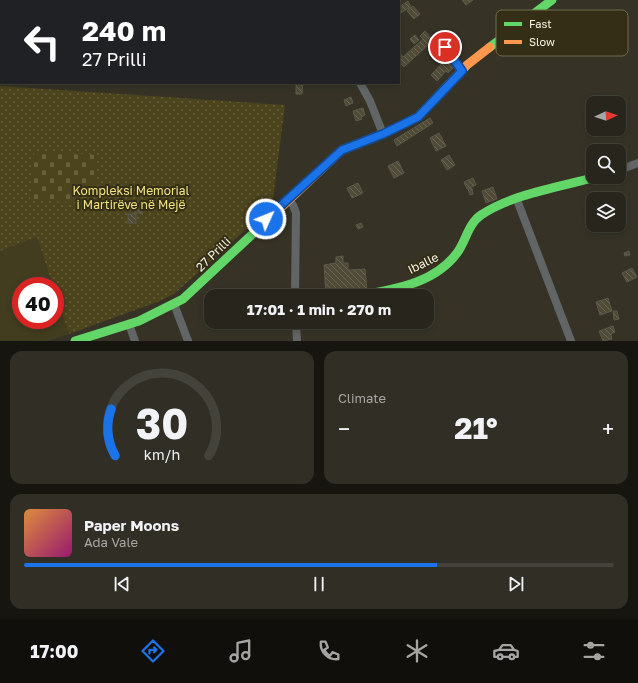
<!DOCTYPE html>
<html lang="en">
<head>
<meta charset="utf-8">
<style>
  :root { --surface:#28261c; --page:#302e25; --text:#f1f3f6; --muted:#a5a5a3; --line:#44433b; --accent:#1a73e8 }
  body { margin:0; font-family:"Golos Text",sans-serif; background:var(--page); color:var(--text); height:100vh; display:flex; flex-direction:column; font-size:15px; white-space:nowrap }
  * { box-sizing:border-box; margin:0 }
  p { font-size:13px; color:var(--muted) }
  .icon { flex:none; width:22px; height:22px; fill:none; stroke:currentColor; stroke-width:2; stroke-linecap:round; stroke-linejoin:round }
  .map { position:relative; height:341px; overflow:hidden }
  .details { display:flex; flex-direction:column; gap:10px; padding:10px; background:#16150f; flex:1 }
  .details>* { flex:none }
  .banner { position:absolute; left:0px; top:0px; width:400px; height:84px; box-shadow:0 2px 6px #0003,0 0 0 1px var(--line); background:#202124; color:#fff; overflow:hidden }
  .needle { width:26px; rotate:87deg }
  .controls { position:absolute; left:586px; top:96px; display:grid; gap:8px }
  .controls a { display:grid; place-items:center; width:40px; height:40px; border-radius:8px; background:var(--surface); box-shadow:0 2px 6px #0003,0 0 0 1px var(--line); font-size:20px }
  .speed { position:absolute; left:12px; top:277px; display:flex; gap:8px; font-size:20px; font-weight:700; text-align:center }
  .speed>* { display:grid; place-content:center; width:52px; height:52px; border-radius:50%; background:var(--surface); box-shadow:0 2px 6px #0003,0 0 0 1px var(--line); line-height:1 }
  .speed .limit { border:6px solid #d22; background:#fff; color:#111 }
  .pin { position:absolute; display:grid; place-items:center; width:34px; height:34px; color:#fff; margin:-17px; border:2px solid #fff; border-radius:50%; box-shadow:0 1px 4px #0007 }
  .me { position:absolute; width:44px; margin:-22px; rotate:46deg; stroke-linejoin:round; filter:drop-shadow(0 0 3px #0008) }
  .turn { display:flex; align-items:center; gap:14px; height:84px; padding:0 16px; font-size:18px }
  .turn .icon { width:52px; height:52px; stroke-width:2.5 }
  .turn b { display:block; font-size:28px; line-height:34px }
  .big { font-size:30px; font-weight:700; line-height:1.1 }
  .details .tile { flex:1; display:flex; flex-direction:column; justify-content:center; gap:6px; min-width:0; padding:0 14px; border-radius:12px; background:var(--page) }
  .details .dial { align-items:center; gap:0 }
  .dial svg { height:104px; overflow:visible; fill:none; stroke:var(--line); stroke-width:7; stroke-linecap:round; text-anchor:middle }
  .dial text { fill:var(--text); stroke:none }
  .song { display:flex; align-items:center; gap:12px }
  .cover { width:48px; height:48px; border-radius:6px; background:linear-gradient(135deg,hsl(30 70% 55%),hsl(320 70% 35%)) }
  .played { height:4px; border-radius:2px; background:linear-gradient(90deg,var(--accent) 70%,var(--line) 70%) }
  .keys { display:flex; justify-content:space-around; direction:ltr }
  .heat { display:flex; justify-content:space-between; align-items:center; font-size:22px; direction:ltr }
  .details .tiles { flex:1; display:grid; gap:10px; grid-template-columns:1fr 1fr }
  .tile:last-child { grid-column:span 2 }
  .trip { position:absolute; left:204px; top:289px; width:230px; height:40px; border-radius:12px; background:var(--surface); box-shadow:0 2px 6px #0003,0 0 0 1px var(--line); font-weight:700; line-height:40px; text-align:center }
  .menu { display:flex; height:64px; justify-content:space-around; align-items:center; background:#100f0b; color:var(--muted) }
  .menu .icon { width:28px; height:28px }
  .menu .current { color:var(--accent) }
  .menu b { font-size:18px; color:var(--text) }
  .map>svg:first-child { display:block }
</style>
</head>
<body>
<div class="map">
<svg width="638" height="341" viewBox="0 0 638 341">
  <defs>
    <pattern id="grass-dots" width="8" height="8" patternUnits="userSpaceOnUse"><rect width="8" height="8" fill="#4c441c"/><path d="M2 2h.1M6 6h.1" fill="none" stroke="#67603d" stroke-width="1.8" stroke-linecap="round"/></pattern>
    <pattern id="cemetery-stones" width="16" height="16" patternUnits="userSpaceOnUse"><rect width="16" height="16" fill="#4c441c"/><path d="M2 7V4a2 2 0 0 1 4 0v3zM10 15v-3a2 2 0 0 1 4 0v3z" fill="#67603d"/></pattern>
    <pattern id="building-back-hatch" width="6" height="6" patternUnits="userSpaceOnUse"><rect width="6" height="6" fill="#4f4b36"/><path d="M-1 5l2 2M0 0l6 6M5-1l2 2" fill="none" stroke="#696653"/></pattern>
  </defs>
  <rect width="100%" height="100%" fill="#363326"/>
  <path fill="#423d1e" d="M37,237l16,49h-32v34h34v-28l14,42 -21,7h-48v-90z"/>
  <path fill="url(#grass-dots)" d="M0,86l285,19 -13,101 -97,87 -15,8 -91,33 -14,-42v-6h-2l-16,-49 -37,14z"/>
  <path fill="url(#cemetery-stones)" d="M34,151l64,4 -5,50 -63,-6z"/>
  <g fill="url(#building-back-hatch)" stroke="#5a584c">
    <path d="M462,0h11l-7,5z"/>
    <path d="M408,1l3,6 -12,7v-7z"/>
    <path d="M413,6l7,8 -6,5 -7,-8z"/>
    <path d="M425,31l12,14 -5,4 -4,-4 -24,22 -5,-5v-10l4,5 20,-18 -3,-3z"/>
    <path d="M415,35l4,5 -5,4 -4,-5z"/>
    <path d="M448,57l8,8 -8,8 -2,-2 -9,10 -6,-6z"/>
    <path d="M296,83h7l-1,11h-6z"/>
    <path d="M351,97l2,6 -7,3 -2,-6z"/>
    <path d="M363,108l2,7 -4,2 1,2 -6,2 -3,-10z"/>
    <path d="M430,118l3,5 -36,23 -3,-6z"/>
    <path d="M439,133l7,13 -10,5 -6,-13z"/>
    <path d="M449,155l6,10 -8,5 -6,-10z"/>
    <path d="M398,161l6,12 -10,5 -6,-12z"/>
    <path d="M473,178l3,7 -9,4 -3,-7z"/>
    <path d="M358,183l5,10 -11,5 -5,-10z"/>
    <path d="M493,187l4,12 -11,4 -4,-12z"/>
    <path d="M472,188l1,6 -3,1 -2,-6z"/>
    <path d="M142,204v9h-7l-1,-8z"/>
    <rect x="128" y="214" width="8" height="9"/>
    <path d="M361,223l2,4 -5,2 -2,-4z"/>
    <path d="M629,251l1,4 -5,1 -1,-3z"/>
    <path d="M343,256v7h5v7l17,-1 2,22 -24,5h-4l-1,-3 -12,3 -2,-31 12,-2v-6z"/>
    <path d="M632,268l5,9 -10,5 -5,-9z"/>
    <path d="M608,298l4,13 -12,4 -4,-13z"/>
    <path d="M613,311h4l2,8 -5,1z"/>
    <path d="M613,326l2,6 -4,2 1,5 -9,2 -4,-10z"/>
  </g>
  <g fill="none" stroke-linecap="round" stroke-linejoin="round">
    <g stroke="#626566" stroke-width="8">
      <path d="M322,0v1"/>
      <path d="M439,39l23,32"/>
      <path d="M360,83l10,18 13,33"/>
      <path d="M619,170l19,-7"/>
      <path d="M287,199l6,6 3,8 -1,83"/>
      <path d="M517,200l54,141"/>
      <path d="M174,304l14,37"/>
      <path d="M296,322l1,19"/>
      <path d="M129,324l6,17"/>
    </g>
    <g stroke="#63d668" stroke-width="9">
      <path d="M490,47l62,-47"/>
      <path d="M359,296c35,-7 75,-12 98,-43 9,-12 11,-29 24,-38 31,-21 79,-28 115,-38"/>
      <path d="M75,341l64,-20 44,-22 91,-85"/>
    </g>
    <path stroke="#ff974d" stroke-width="9" d="M274,214l68,-64 41,-16 35,-17 49,-52 23,-18"/>
  </g>
  <g fill="none" stroke-linecap="round" stroke-linejoin="round">
    <defs>
      <path id="route" d="M266,219l76,-69 41,-16 35,-17 44,-46 -17,-24"/>
    </defs>
    <use href="#route" stroke="#114b97" stroke-width="10"/>
    <use href="#route" stroke="#1a73e8" stroke-width="7"/>
  </g>
  <g text-anchor="middle" dominant-baseline="central" stroke-width="4" stroke-linejoin="round" paint-order="stroke">
    <g font-size="12" fill="#f3e284" stroke="#332e15">
      <text x="131" y="190">Kompleksi Memorial<tspan x="131" dy="14">i Martirëve në Mejë</tspan></text>
    </g>
    <g font-size="12" fill="#f7f5e5" stroke="#332e15">
      <text transform="translate(213 254) rotate(-44)">27 Prilli</text>
      <text transform="translate(423 263) rotate(-26)">Iballe</text>
    </g>
  </g>
  <rect x="496" y="10" width="132" height="46" rx="6" fill="#332e15" stroke="#6e6a53" stroke-width="1"/>
  <rect x="504" y="22" width="18" height="4" fill="#63d668"/>
  <rect x="504" y="40" width="18" height="4" fill="#ff974d"/>
  <g font-size="11" fill="#f7f5e5">
    <text x="529" y="28">Fast</text>
    <text x="529" y="46">Slow</text>
  </g>
</svg>
<div class="controls">
<a><svg class="needle" viewBox="-14 -14 28 28"><path d="M0-13l5 13h-10z" fill="#e53935"/><path d="M0 13l5-13h-10z" fill="#a5a5a3"/></svg></a>
<a><svg class="icon" aria-label="search" viewBox="0 0 24 24"><circle cx="10" cy="10" r="6"/><path d="M15 15l6 6"/></svg></a>
<a><svg class="icon" aria-label="layers" viewBox="0 0 24 24"><path d="M12 4l9 5-9 5-9-5zM3 14l9 5 9-5"/></svg></a>
</div>
<div class="speed"><div class="limit">40</div></div>
<div class="pin" style="left:445px;top:47px;background:#d93025"><svg class="icon" aria-label="arrive" viewBox="0 0 24 24"><path d="M6 21V4h12l-3 4 3 4H6"/></svg></div>
<svg class="me" style="left:266px;top:219px" viewBox="-20 -20 40 40"><circle r="17" fill="#1a73e8" stroke="#fff" stroke-width="3"/><path d="M0-11L8 9 0 5-8 9z" fill="#fff"/></svg>
<div class="trip">17:01 · 1 min · 270 m</div>
<div class="banner">
<div class="turn"><svg class="icon" aria-label="left" viewBox="0 0 24 24"><path d="M17 20v-9H6M10 6l-5 5 5 5"/></svg><div><b>240 m</b>27 Prilli</div></div>
</div>
</div>
<section class="details">
<div class="tiles">
<div class="tile dial"><svg viewBox="0 0 100 80">
<path d="M14 69A42 42 0 1 1 86 69"/>
<path d="M14 69A42 42 0 0 1 11 33" stroke="#1a73e8"/>
<text x="50" y="56" font-size="32" font-weight="700">30</text>
<text x="50" y="72" font-size="11">km/h</text>
</svg></div>
<div class="tile"><p>Climate</p>
<div class="heat"><a>−</a><b class="big">21°</b><a>+</a></div>
</div>
<div class="tile">
<div class="song"><i class="cover"></i><div><b>Paper Moons</b><p>Ada Vale</p></div></div>
<div class="played"></div>
<div class="keys"><svg class="icon" aria-label="previous" viewBox="0 0 24 24"><path d="M18 5L8 12l10 7zM5 5v14"/></svg><svg class="icon" aria-label="pause" viewBox="0 0 24 24"><path d="M8 5v14M16 5v14"/></svg><svg class="icon" aria-label="next" viewBox="0 0 24 24"><path d="M6 5l10 7-10 7zM19 5v14"/></svg></div>
</div>
</div>
</section>
<nav class="menu">
<b>17:00</b>
<svg class="icon current" aria-label="directions" viewBox="0 0 24 24"><path d="M12 3l9 9-9 9-9-9zM9 14v-3h6M13 9l2 2-2 2"/></svg>
<svg class="icon" aria-label="music" viewBox="0 0 24 24"><path d="M9 18V5l10-2v13"/><circle cx="6" cy="18" r="3"/><circle cx="16" cy="16" r="3"/></svg>
<svg class="icon" aria-label="phone" viewBox="0 0 24 24"><path d="M5 4h4l2 5-3 2q2 4 5 5l2-3 5 2v4C11 20 4 13 5 4z"/></svg>
<svg class="icon" aria-label="climate" viewBox="0 0 24 24"><path d="M12 3v18M4 7l16 10M4 17L20 7"/></svg>
<svg class="icon" aria-label="car" viewBox="0 0 24 24"><path d="M5 17H2v-5l4-1 3-4h7l3 4 3 1v5h-3M9 17h6M6 11h13"/><circle cx="7" cy="17" r="2"/><circle cx="17" cy="17" r="2"/></svg>
<svg class="icon" aria-label="filters" viewBox="0 0 24 24"><path d="M4 7h16M4 17h16"/><circle cx="9" cy="7" r="2"/><circle cx="15" cy="17" r="2"/></svg>
</nav>
</body>
</html>
